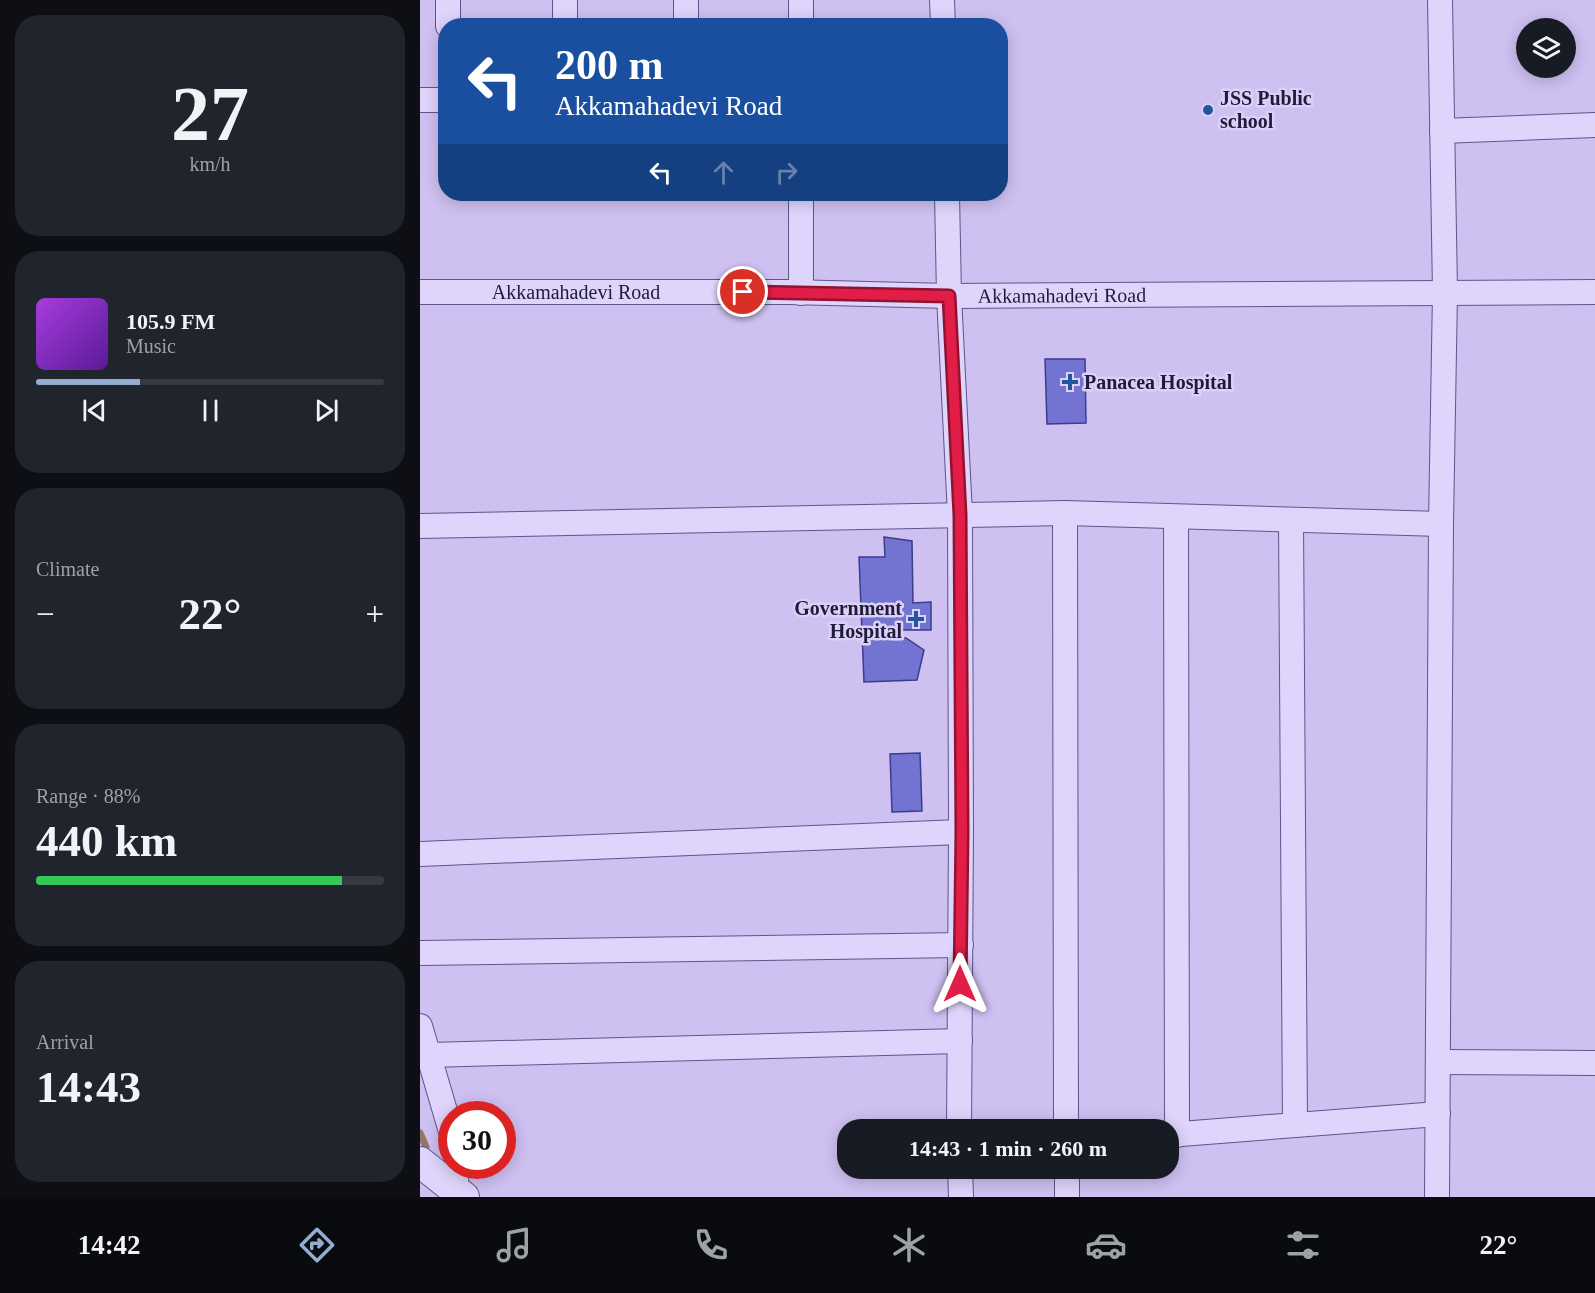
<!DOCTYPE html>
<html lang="en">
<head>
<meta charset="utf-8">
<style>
  :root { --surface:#171b24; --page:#20242c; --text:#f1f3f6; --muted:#9ea1a6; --line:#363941; --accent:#94accf }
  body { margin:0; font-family:Georgia,serif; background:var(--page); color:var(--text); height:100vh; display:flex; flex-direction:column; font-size:22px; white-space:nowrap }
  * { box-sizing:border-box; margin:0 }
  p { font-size:20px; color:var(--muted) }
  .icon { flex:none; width:33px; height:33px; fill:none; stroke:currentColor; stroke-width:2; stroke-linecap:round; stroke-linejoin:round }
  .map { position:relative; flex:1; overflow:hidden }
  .drawer { display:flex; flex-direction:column; gap:15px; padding:15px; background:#0d0f14; width:420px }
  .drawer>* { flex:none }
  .banner { position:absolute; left:18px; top:18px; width:570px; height:183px; border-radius:24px; box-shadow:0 3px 15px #0003; background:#1a4fa0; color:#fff; overflow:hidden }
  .tools { position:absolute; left:1096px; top:18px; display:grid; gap:12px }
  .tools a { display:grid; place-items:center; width:60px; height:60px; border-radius:50%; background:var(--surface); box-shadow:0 3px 15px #0003; font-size:30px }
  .speed { position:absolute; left:18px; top:1101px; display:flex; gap:12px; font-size:30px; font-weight:700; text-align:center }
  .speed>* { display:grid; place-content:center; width:78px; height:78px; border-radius:50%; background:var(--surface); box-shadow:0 3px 15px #0003; line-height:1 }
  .speed .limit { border:9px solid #d22; background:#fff; color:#111 }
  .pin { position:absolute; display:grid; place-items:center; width:51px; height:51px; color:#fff; margin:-26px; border:3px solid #fff; border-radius:50%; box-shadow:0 2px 6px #0007 }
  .me { position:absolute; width:66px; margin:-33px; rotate:0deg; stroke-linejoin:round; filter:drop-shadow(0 0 4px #0008) }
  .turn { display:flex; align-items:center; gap:21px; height:126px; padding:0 18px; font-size:27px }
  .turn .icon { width:78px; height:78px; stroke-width:2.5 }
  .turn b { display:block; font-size:42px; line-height:51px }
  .lanes { display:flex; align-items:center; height:57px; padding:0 18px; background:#0003; justify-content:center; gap:30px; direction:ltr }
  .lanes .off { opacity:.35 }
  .big { font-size:45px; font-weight:800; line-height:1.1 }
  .drawer .widget { flex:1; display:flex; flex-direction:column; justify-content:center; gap:9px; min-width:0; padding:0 21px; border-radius:24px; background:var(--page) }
  .drawer .dial { align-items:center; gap:0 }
  .dial b { font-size:78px; line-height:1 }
  .song { display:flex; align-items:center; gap:18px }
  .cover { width:72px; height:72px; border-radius:9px; background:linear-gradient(135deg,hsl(280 70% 55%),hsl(270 70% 35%)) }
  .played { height:6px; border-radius:3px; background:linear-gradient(90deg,var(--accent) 30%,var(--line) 30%) }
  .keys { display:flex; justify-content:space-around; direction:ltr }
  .heat { display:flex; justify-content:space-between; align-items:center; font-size:33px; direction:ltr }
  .charge { height:9px; border-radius:4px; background:linear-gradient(90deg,#34c759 88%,var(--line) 0) }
  .trip { position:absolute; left:417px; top:1119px; width:342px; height:60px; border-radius:24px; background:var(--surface); box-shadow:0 3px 15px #0003; font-weight:800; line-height:60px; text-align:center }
  .dock { display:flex; height:96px; justify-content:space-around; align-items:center; background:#090b0e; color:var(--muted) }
  .dock .icon { width:42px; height:42px }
  .dock .active { color:var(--accent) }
  .dock b { font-size:27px; color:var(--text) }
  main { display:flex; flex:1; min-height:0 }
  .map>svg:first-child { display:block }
</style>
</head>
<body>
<main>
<section class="drawer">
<div class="widget dial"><b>27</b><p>km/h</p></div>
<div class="widget">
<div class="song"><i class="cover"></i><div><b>105.9 FM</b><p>Music</p></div></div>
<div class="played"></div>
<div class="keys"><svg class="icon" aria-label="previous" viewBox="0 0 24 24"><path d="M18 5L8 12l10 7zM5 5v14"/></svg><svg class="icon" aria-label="pause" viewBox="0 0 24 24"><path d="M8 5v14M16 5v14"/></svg><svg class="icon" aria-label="next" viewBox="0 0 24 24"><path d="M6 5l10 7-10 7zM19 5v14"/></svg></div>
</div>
<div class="widget"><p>Climate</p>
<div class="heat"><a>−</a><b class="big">22°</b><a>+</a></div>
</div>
<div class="widget"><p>Range · 88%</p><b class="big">440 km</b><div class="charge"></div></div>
<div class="widget"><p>Arrival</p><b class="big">14:43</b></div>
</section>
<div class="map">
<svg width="1175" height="1197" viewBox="0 0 1175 1197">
  <rect width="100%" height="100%" fill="#cec0f1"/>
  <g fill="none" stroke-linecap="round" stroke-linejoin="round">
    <path stroke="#927769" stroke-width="7" d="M0,1133l6,14"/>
  </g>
  <g fill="#7373d2" stroke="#3b3c8c" stroke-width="1.5">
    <path d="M625,359h40l1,64 -39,1z"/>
    <path d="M464,537l28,4 1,62 18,-1v28h-34l1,8h8l18,12 -7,30 -53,2 -5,-125h26z"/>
    <path d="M500,753l2,58 -30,1 -2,-58z"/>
  </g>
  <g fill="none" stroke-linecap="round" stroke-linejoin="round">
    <defs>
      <g id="minor">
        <path d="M145,0v26"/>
        <path d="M522,0l1,26"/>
        <path d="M28,26v-26"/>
        <path d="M266,26v-26"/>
        <path d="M381,26v-26"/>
        <path d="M0,100h26"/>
        <path d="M1022,131l153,-6"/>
        <path d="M527,194l2,102 11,219 1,317 -2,298"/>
        <path id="s1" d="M0,292h369l160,4 646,-4"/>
        <path d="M381,293v-99"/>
        <path d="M645,513l1,617"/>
        <path d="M756,517l1,618"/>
        <path d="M871,520l4,605"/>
        <path d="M0,526l645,-13 376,11"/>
        <path d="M0,854l541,-22"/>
        <path d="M0,953l541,-8"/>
        <path d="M0,1026l32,109"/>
        <path d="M9,1055l531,-14"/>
        <path d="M1018,1062l157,1"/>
        <path d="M748,1135l270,-21"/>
        <path d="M540,1168l1,29"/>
        <path d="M647,1168v29"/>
        <path d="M35,1197l2,-31"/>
        <path d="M1017,1197l4,-673 4,-232 -5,-292"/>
      </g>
      <path id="tertiary" d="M0,1162l44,35"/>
    </defs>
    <use href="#minor" stroke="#5d568c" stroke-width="26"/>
    <use href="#tertiary" stroke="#5d568c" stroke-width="32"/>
    <use href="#minor" stroke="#dfd4fb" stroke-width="24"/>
    <use href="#tertiary" stroke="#dfd4fb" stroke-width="30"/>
  </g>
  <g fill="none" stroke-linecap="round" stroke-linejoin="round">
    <defs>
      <path id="route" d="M323,292l206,4 11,219 2,317 -2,152"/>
    </defs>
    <use href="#route" stroke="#92132f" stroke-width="15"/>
    <use href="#route" stroke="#e11d48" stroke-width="10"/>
  </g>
  <g fill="#22569f" stroke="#dcd0f8" stroke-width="2">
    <circle cx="788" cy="110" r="6"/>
    <path d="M647 373h6v6h6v6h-6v6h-6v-6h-6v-6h6z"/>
    <path d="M493 610h6v6h6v6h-6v6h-6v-6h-6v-6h6z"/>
  </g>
  <g text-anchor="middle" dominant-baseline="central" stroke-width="5" stroke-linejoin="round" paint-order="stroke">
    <g font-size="20" font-weight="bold" fill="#1e1c3a" stroke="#dcd0f8" text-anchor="start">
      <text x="800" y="98">JSS Public<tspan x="800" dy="23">school</tspan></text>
      <text x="664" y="382">Panacea Hospital</text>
      <text x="482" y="608" text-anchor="end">Government<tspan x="482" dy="23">Hospital</tspan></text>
    </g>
    <g font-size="20" fill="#1e1c3a" stroke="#dcd0f8">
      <text stroke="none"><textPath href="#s1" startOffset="156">Akkamahadevi Road</textPath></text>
      <text stroke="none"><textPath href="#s1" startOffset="642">Akkamahadevi Road</textPath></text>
    </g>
  </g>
</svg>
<div class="tools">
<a><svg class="icon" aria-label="layers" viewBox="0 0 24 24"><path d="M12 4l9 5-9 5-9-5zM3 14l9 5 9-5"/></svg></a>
</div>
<div class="speed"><div class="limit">30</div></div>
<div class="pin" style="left:323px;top:292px;background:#d93025"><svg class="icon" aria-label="arrive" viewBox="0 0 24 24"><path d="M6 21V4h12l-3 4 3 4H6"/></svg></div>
<svg class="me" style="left:540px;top:984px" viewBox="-20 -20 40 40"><path d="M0-17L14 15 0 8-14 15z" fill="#e11d48" stroke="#fff" stroke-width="4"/></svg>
<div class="trip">14:43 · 1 min · 260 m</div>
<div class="banner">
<div class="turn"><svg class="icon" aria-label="left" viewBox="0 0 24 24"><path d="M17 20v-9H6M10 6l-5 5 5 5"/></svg><div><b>200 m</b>Akkamahadevi Road</div></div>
<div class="lanes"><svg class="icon" aria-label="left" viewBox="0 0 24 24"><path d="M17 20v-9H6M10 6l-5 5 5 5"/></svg><svg class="icon off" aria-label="ahead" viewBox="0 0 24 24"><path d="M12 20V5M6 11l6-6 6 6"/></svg><svg class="icon off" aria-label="right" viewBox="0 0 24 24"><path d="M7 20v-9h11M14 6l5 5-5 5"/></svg></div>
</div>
</div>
</main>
<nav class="dock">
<b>14:42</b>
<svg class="icon active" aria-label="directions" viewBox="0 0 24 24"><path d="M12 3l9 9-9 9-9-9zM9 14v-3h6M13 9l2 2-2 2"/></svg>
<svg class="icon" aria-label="music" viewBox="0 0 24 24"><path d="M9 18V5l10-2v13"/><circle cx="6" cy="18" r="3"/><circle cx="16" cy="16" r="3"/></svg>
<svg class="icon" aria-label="phone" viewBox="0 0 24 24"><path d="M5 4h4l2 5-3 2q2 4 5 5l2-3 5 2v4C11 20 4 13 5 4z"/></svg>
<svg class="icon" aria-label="climate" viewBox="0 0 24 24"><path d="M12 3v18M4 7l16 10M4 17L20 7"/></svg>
<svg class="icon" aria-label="car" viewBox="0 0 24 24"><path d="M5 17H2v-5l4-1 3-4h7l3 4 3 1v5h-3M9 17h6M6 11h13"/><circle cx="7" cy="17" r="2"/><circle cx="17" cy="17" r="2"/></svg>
<svg class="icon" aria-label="filters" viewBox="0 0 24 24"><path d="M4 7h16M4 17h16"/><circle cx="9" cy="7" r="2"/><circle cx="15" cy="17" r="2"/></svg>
<b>22°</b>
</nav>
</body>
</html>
